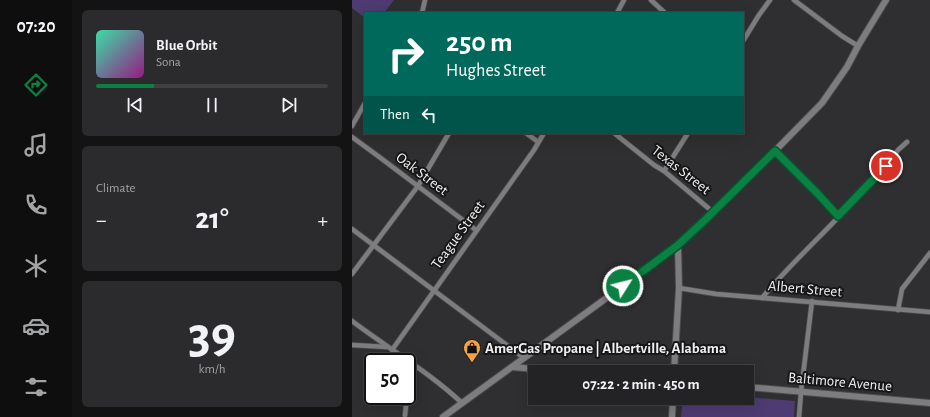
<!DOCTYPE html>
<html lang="en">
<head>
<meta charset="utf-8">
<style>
  :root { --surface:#232224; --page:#2b2a2c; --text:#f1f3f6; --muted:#a3a4a6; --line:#403f41; --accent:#0b8043 }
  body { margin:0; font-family:"Alegreya Sans",sans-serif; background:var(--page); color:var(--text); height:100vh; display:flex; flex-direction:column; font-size:15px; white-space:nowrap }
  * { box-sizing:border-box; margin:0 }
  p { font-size:13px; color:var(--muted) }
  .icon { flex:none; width:22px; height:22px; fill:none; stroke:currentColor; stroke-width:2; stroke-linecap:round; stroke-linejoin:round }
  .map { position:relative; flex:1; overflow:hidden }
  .sheet { display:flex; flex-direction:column; gap:10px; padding:10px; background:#131314; width:280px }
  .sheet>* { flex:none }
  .banner { position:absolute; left:12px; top:12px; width:380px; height:122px; border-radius:0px; box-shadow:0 4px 16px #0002,0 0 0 1px var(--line); background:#00695c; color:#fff; overflow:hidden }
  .speed { position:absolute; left:12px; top:353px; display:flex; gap:8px; font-size:20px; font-weight:700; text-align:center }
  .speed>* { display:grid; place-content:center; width:52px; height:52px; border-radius:50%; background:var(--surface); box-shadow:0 4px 16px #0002,0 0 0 1px var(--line); line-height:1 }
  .speed .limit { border:2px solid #111; border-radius:6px; background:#fff; color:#111 }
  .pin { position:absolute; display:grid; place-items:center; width:34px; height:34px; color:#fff; margin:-17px; border:2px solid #fff; border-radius:50%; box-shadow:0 1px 4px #0007 }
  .me { position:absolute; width:44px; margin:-22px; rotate:54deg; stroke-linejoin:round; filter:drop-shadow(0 0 3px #0008) }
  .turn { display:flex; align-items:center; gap:14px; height:84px; padding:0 16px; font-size:18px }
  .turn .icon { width:52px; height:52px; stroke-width:2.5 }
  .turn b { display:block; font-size:28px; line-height:34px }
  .then { display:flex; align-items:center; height:38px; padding:0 16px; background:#0003; gap:8px; font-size:15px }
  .big { font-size:30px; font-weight:700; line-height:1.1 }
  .sheet .card { flex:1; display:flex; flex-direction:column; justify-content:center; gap:6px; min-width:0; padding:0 14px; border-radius:6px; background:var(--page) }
  .sheet .dial { align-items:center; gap:0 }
  .dial b { font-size:52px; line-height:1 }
  .song { display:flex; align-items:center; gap:12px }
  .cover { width:48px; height:48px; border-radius:6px; background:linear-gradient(135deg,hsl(160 70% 55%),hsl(310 70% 35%)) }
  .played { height:4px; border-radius:2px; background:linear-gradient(90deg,var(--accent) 25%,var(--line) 25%) }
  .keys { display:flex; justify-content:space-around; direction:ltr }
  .heat { display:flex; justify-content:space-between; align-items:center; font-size:22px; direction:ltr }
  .trip { position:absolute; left:176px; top:365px; width:226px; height:40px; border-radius:0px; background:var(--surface); box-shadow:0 4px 16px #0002,0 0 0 1px var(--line); font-weight:700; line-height:40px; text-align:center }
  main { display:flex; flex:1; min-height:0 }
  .tabs { display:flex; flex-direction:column; width:72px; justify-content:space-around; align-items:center; background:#0e0e0e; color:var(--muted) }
  .tabs .icon { width:28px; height:28px }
  .tabs .on { color:var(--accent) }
  .tabs b { font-size:18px; color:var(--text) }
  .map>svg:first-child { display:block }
</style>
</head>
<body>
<main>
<nav class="tabs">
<b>07:20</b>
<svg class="icon on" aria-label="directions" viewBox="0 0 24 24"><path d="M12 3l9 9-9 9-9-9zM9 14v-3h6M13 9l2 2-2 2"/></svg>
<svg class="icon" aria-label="music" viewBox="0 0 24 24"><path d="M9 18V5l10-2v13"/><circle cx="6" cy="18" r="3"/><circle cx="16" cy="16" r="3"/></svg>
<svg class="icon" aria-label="phone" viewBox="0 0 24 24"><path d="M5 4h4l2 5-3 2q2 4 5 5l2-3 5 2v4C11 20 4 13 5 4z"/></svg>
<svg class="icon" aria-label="climate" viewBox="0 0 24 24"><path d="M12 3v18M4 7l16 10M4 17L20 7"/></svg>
<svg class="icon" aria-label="car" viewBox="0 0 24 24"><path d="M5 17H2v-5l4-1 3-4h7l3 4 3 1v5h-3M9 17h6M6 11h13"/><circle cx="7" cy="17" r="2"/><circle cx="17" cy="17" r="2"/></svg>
<svg class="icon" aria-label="filters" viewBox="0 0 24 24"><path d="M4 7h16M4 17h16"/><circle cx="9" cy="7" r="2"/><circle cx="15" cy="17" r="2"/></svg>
</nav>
<section class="sheet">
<div class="card">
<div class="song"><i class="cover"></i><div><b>Blue Orbit</b><p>Sona</p></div></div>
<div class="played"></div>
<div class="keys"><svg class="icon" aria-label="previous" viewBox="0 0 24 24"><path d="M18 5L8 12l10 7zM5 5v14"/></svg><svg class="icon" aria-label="pause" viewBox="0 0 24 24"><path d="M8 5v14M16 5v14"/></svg><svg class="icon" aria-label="next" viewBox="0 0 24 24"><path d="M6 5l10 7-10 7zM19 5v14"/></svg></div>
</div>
<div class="card"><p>Climate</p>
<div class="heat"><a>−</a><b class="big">21°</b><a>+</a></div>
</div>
<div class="card dial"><b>39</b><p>km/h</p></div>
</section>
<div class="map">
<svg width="578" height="417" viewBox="0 0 578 417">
  <rect width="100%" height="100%" fill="#2f2e30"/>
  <g fill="#4d3b71">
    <path d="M0,0h42l-10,13h-19v5l-13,-10z"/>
    <path d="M395,397l48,4 -1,16h-113l2,-19h64z"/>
  </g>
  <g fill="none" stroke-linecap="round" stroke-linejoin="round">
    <defs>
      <g id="street">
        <path d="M299,0l14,13"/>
        <path d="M442,0l48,36 16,10"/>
        <path d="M70,13l3,-13"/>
        <path d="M265,13l7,-13"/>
        <path d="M391,41l16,-26 11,-15"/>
        <path d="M0,126l13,-23"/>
        <path d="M174,133l12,9"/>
        <path d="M262,133l40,32 10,6 49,41"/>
        <path d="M0,137l26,19 98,74"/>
        <path d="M423,151l43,43 21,22"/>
        <path d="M312,171l24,-38"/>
        <path d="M0,229l172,129"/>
        <path d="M0,274l66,-88 31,-53"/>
        <path d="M327,288l37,6 214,18"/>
        <path d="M410,298c32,-39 70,-71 102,-109l5,-4 17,-19 12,-16 9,-8"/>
        <path d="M546,310l4,-21 28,-36"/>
        <path d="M0,321c37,28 77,51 110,82"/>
        <path d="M0,345l35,2"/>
        <path d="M40,350l142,-200 10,-17"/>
        <path d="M55,392l2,-31"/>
        <path d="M53,415l2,-19"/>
        <path d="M447,417l2,-25 11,-91"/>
      </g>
      <g id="secondary">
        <path d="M160,367l57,5"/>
        <path d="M322,372l5,-84 -1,-43"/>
        <path d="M395,387l183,16"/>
        <path d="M91,417l217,-158 18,-14 21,-19 68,-67 55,-56 25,-36 11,-21 28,-46"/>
        <path d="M320,417l1,-19"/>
      </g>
    </defs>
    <use href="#street" stroke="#4b4a4c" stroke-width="6"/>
    <use href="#secondary" stroke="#4b4a4c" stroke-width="8"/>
    <use href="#street" stroke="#7d7c7f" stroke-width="4.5"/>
    <use href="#secondary" stroke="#7d7c7f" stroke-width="6"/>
  </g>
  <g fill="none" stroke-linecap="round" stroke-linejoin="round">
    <defs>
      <path id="route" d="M271,286l55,-41 28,-26 69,-68 43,43 20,22 48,-50"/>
    </defs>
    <use href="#route" stroke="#07532c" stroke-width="10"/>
    <use href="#route" stroke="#0b8043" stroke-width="7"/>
  </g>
  <defs>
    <symbol id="shop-pin" viewBox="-11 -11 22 30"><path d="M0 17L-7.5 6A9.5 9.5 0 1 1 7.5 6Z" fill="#f4a344" stroke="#171718"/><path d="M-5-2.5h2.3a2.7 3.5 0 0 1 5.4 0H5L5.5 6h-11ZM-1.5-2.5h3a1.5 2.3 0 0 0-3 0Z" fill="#111"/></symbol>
  </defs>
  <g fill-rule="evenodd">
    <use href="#shop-pin" x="110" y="338" width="20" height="27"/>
  </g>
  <g text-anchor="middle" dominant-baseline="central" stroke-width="4" stroke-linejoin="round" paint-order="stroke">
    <g font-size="15" fill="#efeff0" stroke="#171718">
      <text transform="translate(329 170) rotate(38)">Texas Street</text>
      <text transform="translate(70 174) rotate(37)">Oak Street</text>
      <text transform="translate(106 235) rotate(-54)">Teague Street</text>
      <text transform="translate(453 289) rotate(5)">Albert Street</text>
      <text transform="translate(488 382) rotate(5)">Baltimore Avenue</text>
    </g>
    <g font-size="15" font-weight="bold" fill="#efeff0" stroke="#171718" text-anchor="start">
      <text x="133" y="348">AmerGas Propane | Albertville, Alabama</text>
    </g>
  </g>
</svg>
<div class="speed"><div class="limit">50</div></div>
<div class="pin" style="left:534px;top:166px;background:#d93025"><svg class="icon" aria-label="arrive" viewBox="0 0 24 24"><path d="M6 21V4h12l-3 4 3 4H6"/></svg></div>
<svg class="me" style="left:271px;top:286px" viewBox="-20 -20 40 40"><circle r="17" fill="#0b8043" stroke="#fff" stroke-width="3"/><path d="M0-11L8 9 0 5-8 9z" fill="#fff"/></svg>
<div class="trip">07:22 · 2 min · 450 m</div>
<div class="banner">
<div class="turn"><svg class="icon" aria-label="right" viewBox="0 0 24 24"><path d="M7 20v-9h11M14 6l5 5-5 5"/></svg><div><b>250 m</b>Hughes Street</div></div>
<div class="then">Then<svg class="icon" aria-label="left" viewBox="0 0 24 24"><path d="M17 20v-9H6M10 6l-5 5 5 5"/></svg></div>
</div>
</div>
</main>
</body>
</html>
